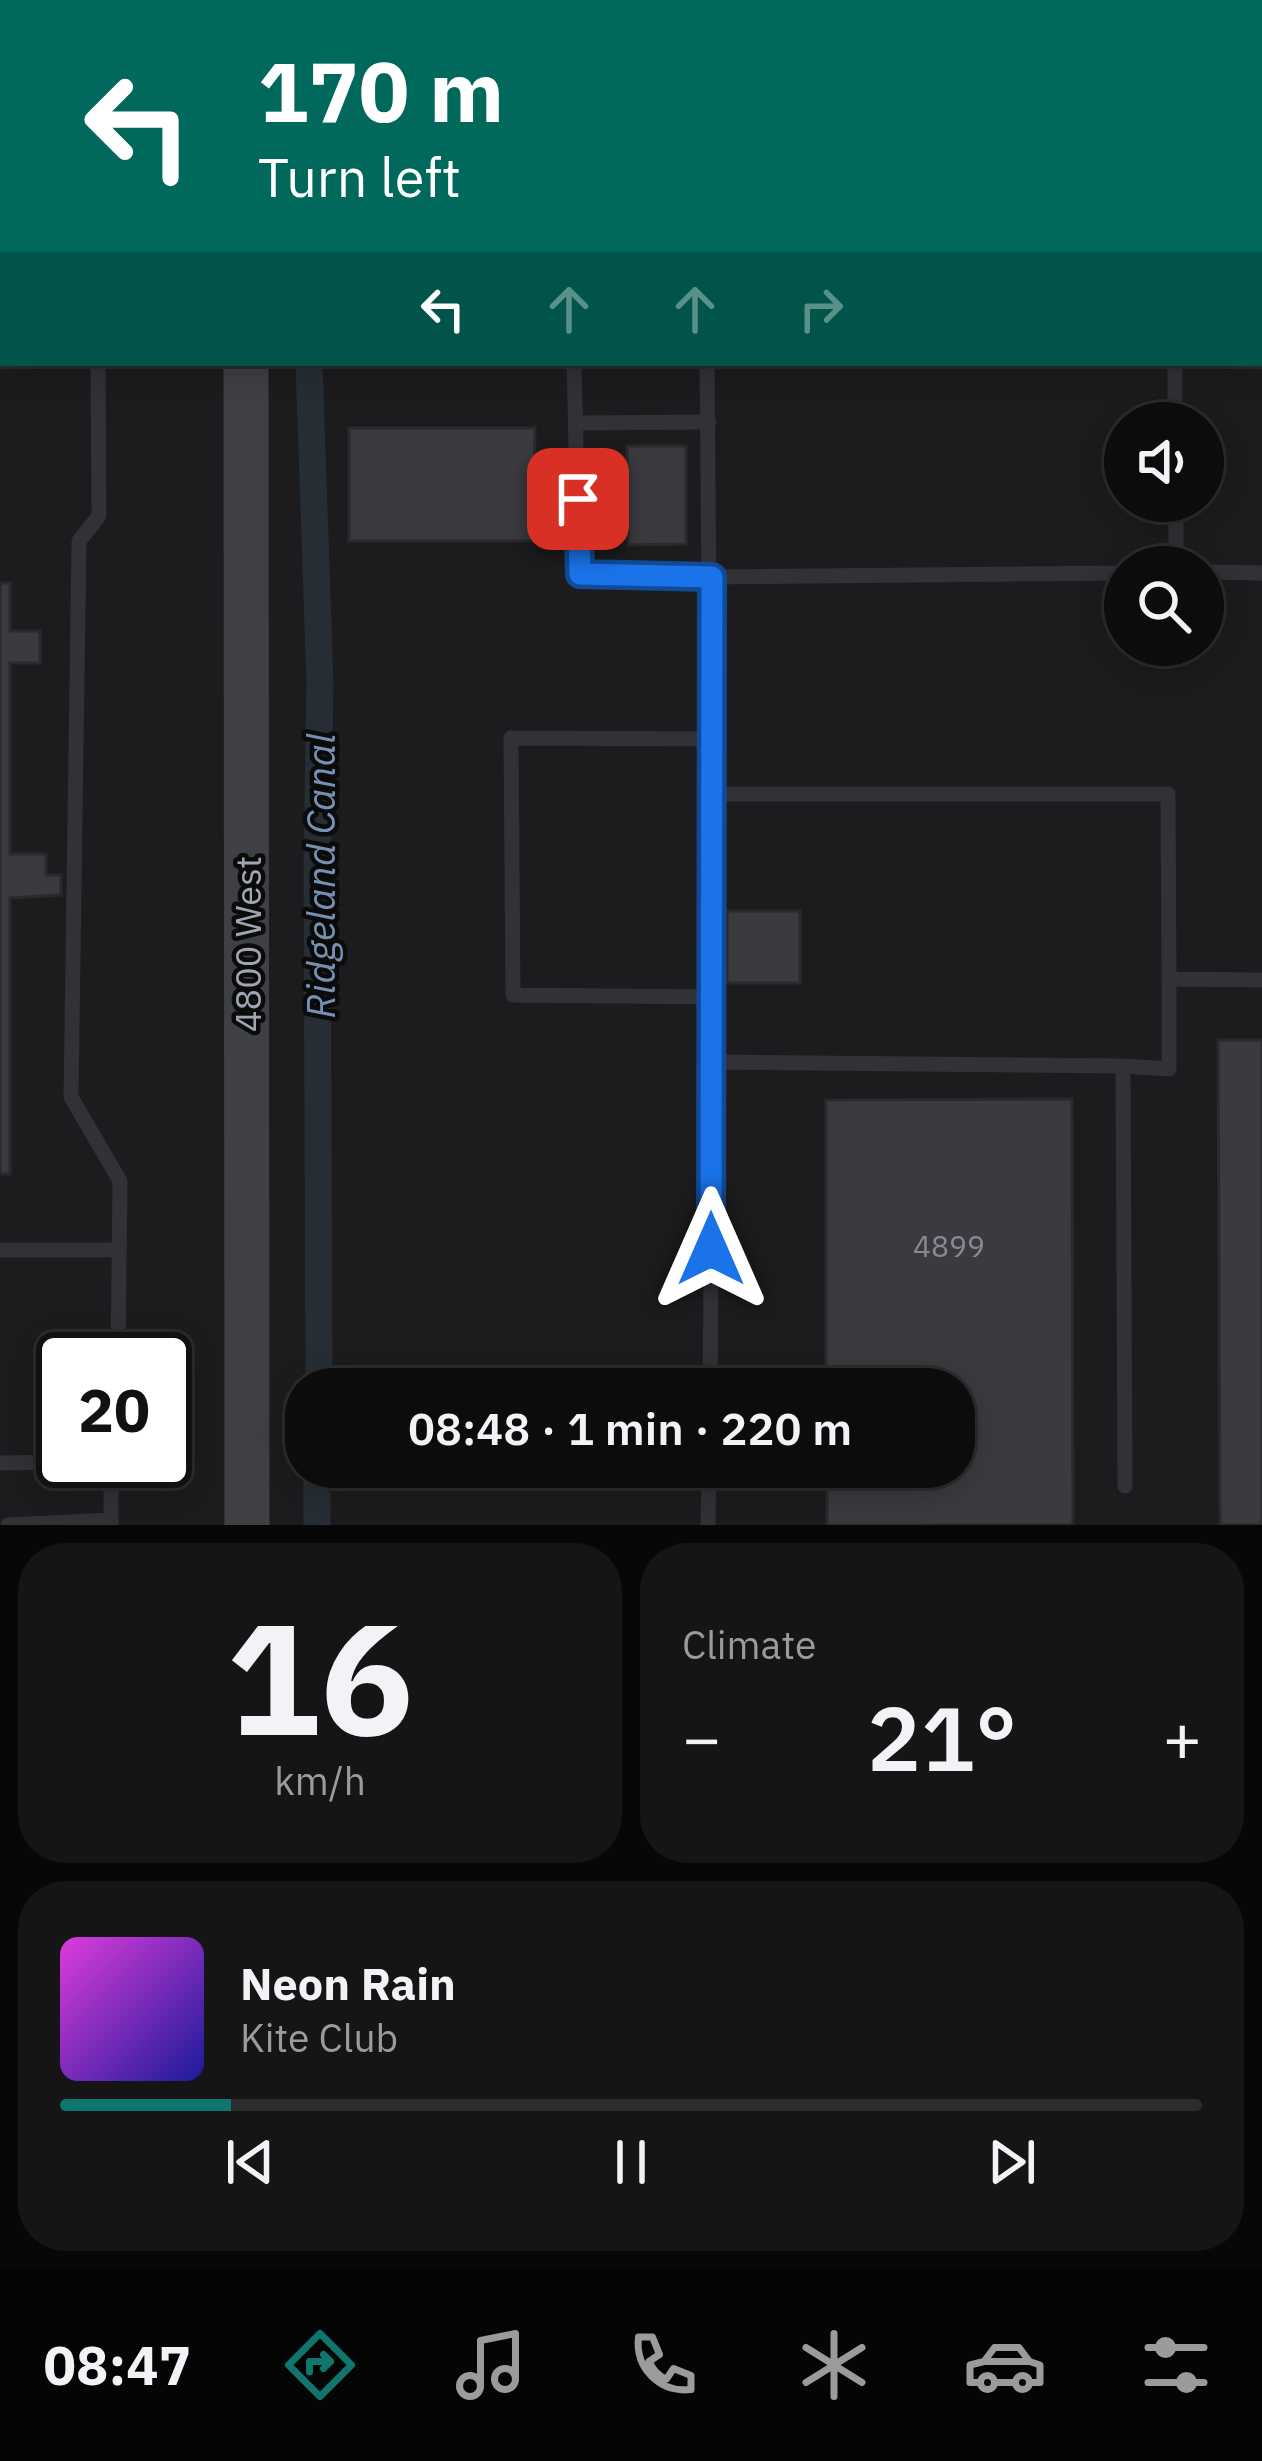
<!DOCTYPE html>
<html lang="en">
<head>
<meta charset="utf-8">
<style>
  :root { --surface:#0c0c0d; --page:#151516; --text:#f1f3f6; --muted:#9a9b9d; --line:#2c2c2e; --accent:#0f766e }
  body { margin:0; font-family:"IBM Plex Sans",sans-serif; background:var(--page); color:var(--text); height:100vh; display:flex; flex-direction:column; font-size:45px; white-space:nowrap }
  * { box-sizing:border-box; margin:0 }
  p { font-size:39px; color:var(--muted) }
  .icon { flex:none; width:66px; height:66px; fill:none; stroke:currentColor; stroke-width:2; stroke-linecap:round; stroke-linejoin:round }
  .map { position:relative; height:1525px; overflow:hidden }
  .details { display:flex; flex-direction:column; gap:18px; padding:18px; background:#070707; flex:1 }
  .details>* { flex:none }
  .hud { position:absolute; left:0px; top:0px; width:1263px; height:366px; box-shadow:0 6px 30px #0003,0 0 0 3px var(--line); background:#00695c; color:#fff; overflow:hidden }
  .controls { position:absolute; left:1104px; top:402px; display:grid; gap:24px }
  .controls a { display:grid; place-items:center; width:120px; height:120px; border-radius:50%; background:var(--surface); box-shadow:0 6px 30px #0003,0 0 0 3px var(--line); font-size:60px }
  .speed { position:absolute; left:36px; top:1332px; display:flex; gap:24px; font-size:60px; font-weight:700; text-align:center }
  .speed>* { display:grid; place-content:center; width:156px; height:156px; border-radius:50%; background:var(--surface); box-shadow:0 6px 30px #0003,0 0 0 3px var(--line); line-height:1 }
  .speed .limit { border:6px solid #111; border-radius:18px; background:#fff; color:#111 }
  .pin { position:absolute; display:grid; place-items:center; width:102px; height:102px; color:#fff; margin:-51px; border-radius:24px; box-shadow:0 6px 18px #0006 }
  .me { position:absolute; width:132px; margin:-66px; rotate:0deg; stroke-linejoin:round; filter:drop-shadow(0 0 9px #0008) }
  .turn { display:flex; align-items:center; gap:42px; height:252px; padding:0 60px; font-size:54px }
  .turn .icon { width:156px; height:156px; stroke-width:2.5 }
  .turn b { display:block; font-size:84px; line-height:102px }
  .lanes { display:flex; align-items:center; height:114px; padding:0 60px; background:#0003; justify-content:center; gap:60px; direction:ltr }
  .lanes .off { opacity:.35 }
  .big { font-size:90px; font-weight:600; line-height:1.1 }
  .details .tile { flex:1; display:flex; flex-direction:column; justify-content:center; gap:18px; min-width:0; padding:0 42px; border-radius:48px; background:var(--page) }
  .details .dial { align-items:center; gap:0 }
  .dial b { font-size:156px; line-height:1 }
  .song { display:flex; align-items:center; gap:36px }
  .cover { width:144px; height:144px; border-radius:18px; background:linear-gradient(135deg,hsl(300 70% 55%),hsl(240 70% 35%)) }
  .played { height:12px; border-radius:6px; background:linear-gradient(90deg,var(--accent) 15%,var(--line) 15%) }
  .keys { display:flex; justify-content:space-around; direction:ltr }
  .heat { display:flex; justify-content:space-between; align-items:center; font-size:66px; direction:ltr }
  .details .tiles { flex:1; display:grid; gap:18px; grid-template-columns:1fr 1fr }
  .tile:last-child { grid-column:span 2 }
  .trip { position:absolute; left:285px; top:1368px; width:690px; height:120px; border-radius:48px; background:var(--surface); box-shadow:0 6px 30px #0003,0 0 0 3px var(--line); font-weight:600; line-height:120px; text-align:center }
  .dock { display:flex; height:192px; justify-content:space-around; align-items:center; background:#050505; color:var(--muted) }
  .dock .icon { width:84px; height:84px }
  .dock .active { color:var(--accent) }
  .dock b { font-size:54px; color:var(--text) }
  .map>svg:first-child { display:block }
</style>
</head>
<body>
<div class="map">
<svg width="1262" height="1525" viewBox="0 0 1262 1525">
  <rect width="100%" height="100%" fill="#101011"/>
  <path fill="#1c1c1e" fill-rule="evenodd" d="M0,0h1262v1525h-1262zM3,3h1257v360h-1257zM1125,423h78v78h-78zM1125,567h78v78h-78zM63,1359h102v102h-102zM306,1389h648v78h-648z"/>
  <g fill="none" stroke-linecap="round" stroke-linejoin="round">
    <g stroke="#262d35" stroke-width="27">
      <path d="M309,363l11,320 -3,179 2,527"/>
      <path d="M317,1525v-58"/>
    </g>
  </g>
  <g fill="#3a3a3f" stroke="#2a2a2d" stroke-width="3">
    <path d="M349,428h186l-1,87h25v26h-210z"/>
    <path d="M627,446h59v98l-58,1z"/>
    <path d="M0,583h10v48h30v32h-30v191h36v21h15v20l-51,3v276h-10z"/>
    <rect x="727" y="911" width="73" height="72"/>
    <path d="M1218,1040h44v485h-42z"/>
    <path d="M1072,1099l1,426h-246v-58h127v-78h-128v-289z"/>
  </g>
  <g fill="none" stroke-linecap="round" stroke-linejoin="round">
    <g stroke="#313136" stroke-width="15">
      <path d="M702,0v3"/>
      <path d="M1174,0v3"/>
      <path d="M82,3l14,-3"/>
      <path d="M0,4h3"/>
      <path d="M98,363l1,153 -20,25 -8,556 49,84 -2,178"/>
      <path d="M574,363l5,211 133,3 413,-4"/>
      <path d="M707,363l6,699"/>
      <path d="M1175,363v60"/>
      <path d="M576,423l133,-1"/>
      <path d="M1176,501v66"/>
      <path d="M1203,572l59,1"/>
      <path d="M712,739l-201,-1 2,257 200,2"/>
      <path d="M712,794h456l1,185 93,1"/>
      <path d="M1123,1066l46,3v-90"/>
      <path d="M0,1250h119"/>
      <path d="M710,1389l3,-327 410,4 2,420"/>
      <path d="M0,1463l117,-2"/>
      <path d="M111,1464v61"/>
      <path d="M8,1525l103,-5"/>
      <path d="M708,1525l1,-58"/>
    </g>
    <g stroke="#3f4046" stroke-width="45">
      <path d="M246,3v-3"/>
      <path d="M246,363l1,1162"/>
    </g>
  </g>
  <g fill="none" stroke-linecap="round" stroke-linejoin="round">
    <defs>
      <path id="route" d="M578,499l2,75 132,3 -1,672"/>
    </defs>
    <use href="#route" stroke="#114b97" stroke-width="30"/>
    <use href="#route" stroke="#1a73e8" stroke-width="21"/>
  </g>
  <g text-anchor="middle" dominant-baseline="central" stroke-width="9" stroke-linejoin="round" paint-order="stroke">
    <g font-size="30" fill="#868a96">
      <text x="949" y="1245">4899</text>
    </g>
    <g font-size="36" fill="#a0a5b3" stroke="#0b0b0c">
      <text transform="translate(247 944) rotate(-90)">4800 West</text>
    </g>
    <g font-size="39" font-style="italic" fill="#7590b0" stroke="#0b0b0c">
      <text transform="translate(320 876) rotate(-90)">Ridgeland Canal</text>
    </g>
  </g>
</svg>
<div class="controls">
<a><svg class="icon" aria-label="sound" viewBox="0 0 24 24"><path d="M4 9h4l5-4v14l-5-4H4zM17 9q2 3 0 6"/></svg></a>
<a><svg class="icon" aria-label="search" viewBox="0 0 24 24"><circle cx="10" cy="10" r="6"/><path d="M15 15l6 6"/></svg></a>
</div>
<div class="speed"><div class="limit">20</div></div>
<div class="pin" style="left:578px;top:499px;background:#d93025"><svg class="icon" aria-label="arrive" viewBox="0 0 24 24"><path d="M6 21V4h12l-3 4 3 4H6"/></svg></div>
<svg class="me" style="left:711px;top:1249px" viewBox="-20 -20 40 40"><path d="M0-17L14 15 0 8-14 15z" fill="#1a73e8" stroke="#fff" stroke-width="4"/></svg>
<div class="trip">08:48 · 1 min · 220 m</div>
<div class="hud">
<div class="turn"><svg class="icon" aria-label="left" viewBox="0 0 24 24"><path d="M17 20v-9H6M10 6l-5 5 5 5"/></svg><div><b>170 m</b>Turn left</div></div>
<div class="lanes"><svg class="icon" aria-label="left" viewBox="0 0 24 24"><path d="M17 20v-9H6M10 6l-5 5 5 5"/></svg><svg class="icon off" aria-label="ahead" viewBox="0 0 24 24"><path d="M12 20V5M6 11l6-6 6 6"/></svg><svg class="icon off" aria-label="ahead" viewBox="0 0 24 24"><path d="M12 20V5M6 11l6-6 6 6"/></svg><svg class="icon off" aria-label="right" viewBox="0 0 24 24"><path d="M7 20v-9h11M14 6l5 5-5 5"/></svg></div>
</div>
</div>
<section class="details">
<div class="tiles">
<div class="tile dial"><b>16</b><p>km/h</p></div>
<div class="tile"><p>Climate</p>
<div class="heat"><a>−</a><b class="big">21°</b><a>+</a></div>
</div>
<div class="tile">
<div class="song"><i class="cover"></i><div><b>Neon Rain</b><p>Kite Club</p></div></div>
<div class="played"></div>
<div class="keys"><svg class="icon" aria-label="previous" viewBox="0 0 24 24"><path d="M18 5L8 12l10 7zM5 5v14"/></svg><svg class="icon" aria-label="pause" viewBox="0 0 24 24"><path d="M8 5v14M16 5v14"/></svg><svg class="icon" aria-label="next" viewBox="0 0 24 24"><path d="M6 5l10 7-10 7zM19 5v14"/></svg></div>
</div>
</div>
</section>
<nav class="dock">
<b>08:47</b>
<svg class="icon active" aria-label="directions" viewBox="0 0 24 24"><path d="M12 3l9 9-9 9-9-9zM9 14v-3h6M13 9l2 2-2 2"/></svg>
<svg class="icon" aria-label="music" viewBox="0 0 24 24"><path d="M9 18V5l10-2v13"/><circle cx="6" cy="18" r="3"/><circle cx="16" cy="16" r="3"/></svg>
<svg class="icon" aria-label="phone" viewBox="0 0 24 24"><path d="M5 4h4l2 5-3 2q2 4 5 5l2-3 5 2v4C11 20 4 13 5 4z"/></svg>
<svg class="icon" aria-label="climate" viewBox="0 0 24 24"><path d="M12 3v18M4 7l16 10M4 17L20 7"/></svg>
<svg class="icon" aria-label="car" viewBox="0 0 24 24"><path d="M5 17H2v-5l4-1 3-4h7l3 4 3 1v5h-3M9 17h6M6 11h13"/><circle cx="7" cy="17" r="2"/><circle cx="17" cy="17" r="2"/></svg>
<svg class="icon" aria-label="filters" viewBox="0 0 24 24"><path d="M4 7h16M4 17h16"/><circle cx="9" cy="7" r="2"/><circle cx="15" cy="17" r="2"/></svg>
</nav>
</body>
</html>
